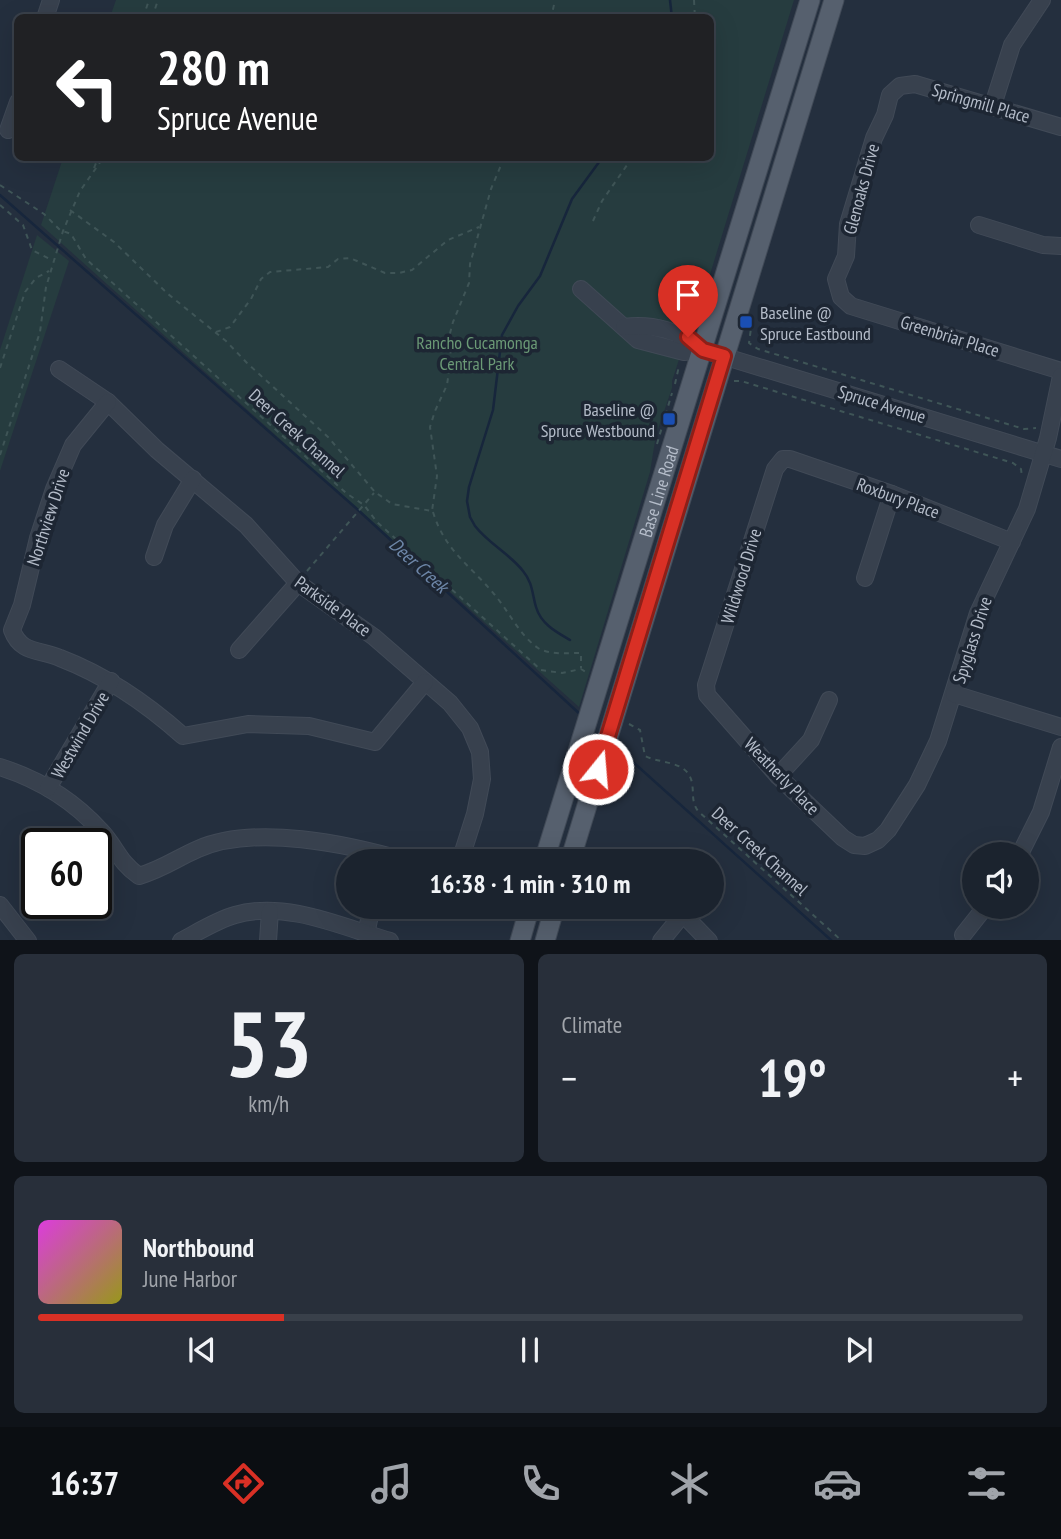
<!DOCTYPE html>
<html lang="en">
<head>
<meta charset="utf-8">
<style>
  :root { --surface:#1b232e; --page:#282f3a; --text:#f1f3f6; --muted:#a0a4aa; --line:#39404a; --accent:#d93025 }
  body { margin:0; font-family:"PT Sans Narrow",sans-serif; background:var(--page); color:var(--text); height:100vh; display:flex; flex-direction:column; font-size:26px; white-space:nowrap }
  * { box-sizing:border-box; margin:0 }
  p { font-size:23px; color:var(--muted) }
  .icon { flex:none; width:38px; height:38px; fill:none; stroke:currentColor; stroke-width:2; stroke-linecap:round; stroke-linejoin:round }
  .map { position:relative; height:940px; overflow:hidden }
  .drawer { display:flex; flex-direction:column; gap:14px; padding:14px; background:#0f1319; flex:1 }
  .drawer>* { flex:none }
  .top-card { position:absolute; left:14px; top:14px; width:700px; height:147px; border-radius:10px; box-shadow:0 7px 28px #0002,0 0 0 2px var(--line); background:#202124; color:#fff; overflow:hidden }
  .controls { position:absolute; left:962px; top:842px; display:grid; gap:14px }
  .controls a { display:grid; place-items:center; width:77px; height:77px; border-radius:50%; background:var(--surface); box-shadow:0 7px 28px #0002,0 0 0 2px var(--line); font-size:35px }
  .speed { position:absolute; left:21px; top:828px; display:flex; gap:14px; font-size:35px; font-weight:700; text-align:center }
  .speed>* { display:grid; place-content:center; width:91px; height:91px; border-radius:50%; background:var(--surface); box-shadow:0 7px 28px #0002,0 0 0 2px var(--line); line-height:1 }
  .speed .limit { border:4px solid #111; border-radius:10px; background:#fff; color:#111 }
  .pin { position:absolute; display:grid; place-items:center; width:60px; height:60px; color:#fff; margin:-72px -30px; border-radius:50% 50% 50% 0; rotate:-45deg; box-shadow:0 0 7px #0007 }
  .pin .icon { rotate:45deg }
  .me { position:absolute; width:77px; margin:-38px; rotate:17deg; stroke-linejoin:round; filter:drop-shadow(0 0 5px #0008) }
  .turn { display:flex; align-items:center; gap:24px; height:147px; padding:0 28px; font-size:32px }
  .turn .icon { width:91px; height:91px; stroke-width:2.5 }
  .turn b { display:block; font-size:49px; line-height:60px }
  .big { font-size:52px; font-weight:800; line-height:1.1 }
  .drawer .widget { flex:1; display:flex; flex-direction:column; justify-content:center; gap:10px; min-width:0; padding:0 24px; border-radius:10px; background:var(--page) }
  .drawer .dial { align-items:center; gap:0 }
  .dial b { font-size:91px; line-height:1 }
  .song { display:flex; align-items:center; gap:21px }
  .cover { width:84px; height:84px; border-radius:10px; background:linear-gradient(135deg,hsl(300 70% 55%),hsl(60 70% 35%)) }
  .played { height:7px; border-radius:4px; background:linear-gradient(90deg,var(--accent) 25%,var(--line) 25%) }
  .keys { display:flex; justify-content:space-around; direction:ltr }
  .heat { display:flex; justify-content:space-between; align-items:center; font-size:38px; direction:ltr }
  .drawer .tiles { flex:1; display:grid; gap:14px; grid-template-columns:1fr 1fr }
  .widget:last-child { grid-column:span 2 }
  .trip { position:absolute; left:336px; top:849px; width:388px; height:70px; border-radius:35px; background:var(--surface); box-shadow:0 7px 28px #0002,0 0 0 2px var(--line); font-weight:800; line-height:70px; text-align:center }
  .tab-bar { display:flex; height:112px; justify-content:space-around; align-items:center; background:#0b0e12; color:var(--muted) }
  .tab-bar .icon { width:49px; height:49px }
  .tab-bar .selected { color:var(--accent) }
  .tab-bar b { font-size:32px; color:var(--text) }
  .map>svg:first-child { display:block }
</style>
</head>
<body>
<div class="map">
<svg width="1061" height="941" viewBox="0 0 1061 941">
  <rect width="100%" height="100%" fill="#242f3e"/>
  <g fill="#263c3f">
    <path d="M116,0h678l-97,317 -7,9 -18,55v7l-16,47 -6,37 -71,235 -538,-482 22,-67h647v-140l-600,-1z"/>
    <path d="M37,235l32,26 -69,210v-121z"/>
  </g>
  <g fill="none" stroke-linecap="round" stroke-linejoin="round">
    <g stroke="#17263c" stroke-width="2.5">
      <path d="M670,0l2,18"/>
      <path d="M0,195l357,314 225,207"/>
      <path d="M570,640c-14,-8 -29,-16 -34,-33 -4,-13 -3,-24 -13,-36 -13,-17 -34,-27 -48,-45l-5,-9 -3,-16 2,-14 24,-77 9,-75 16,-29 22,-30 32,-77 30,-41"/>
      <path d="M613,744l219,197"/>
    </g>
    <defs>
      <g id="minor">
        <path d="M45,18l6,-18"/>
        <path d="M993,105l19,-60 30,-45"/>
        <path d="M1061,127l-146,-43 -15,2 -10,9 -5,20 -11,23 -26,86 -2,32 -10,23 5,18 10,9 210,65"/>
        <path d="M8,130l10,-28"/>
        <path d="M979,225l64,20 18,1"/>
        <path d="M581,289l57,51 46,12 19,-2 358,109"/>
        <path d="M624,327c28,-4 57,4 79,23"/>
        <path d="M59,369l49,33 49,48 89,75 52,58 76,54 76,66 20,25 10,24 2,27 -7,35 -15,47"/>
        <path d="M108,402l-35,43 -19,44 -16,49 -16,67 -10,25c9,24 27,19 48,28 47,18 86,45 123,78l65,-12 61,2 66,16 50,-60"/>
        <path d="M1012,542l-120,-48 -102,-35h-7l-8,10 -69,216 1,10 71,81 65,62 11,7 11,1 13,-6 10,-10 29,-45 21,-44 40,-128 49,-104 21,-71 13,-62"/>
        <path d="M154,557l11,-32 28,-46"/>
        <path d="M865,578l27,-84"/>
        <path d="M239,650l59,-67"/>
        <path d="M954,694l107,33"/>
        <path d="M0,767c38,12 74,34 101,64 16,17 17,30 38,45 24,-7 38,-18 59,-27 57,-25 150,-5 208,12"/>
        <path d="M778,776l33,-36 18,-40"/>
        <path d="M48,788l63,-107"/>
        <path d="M1020,854l21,-42 20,-65"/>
        <path d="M0,905l28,36"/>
        <path d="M675,906l34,35"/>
        <path d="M366,934l6,-28"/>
        <path d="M963,935l23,-29"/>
        <path d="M181,941c17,-9 36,-21 54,-26 50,-15 108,12 155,26"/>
        <path d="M268,941l2,-30"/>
        <path d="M661,941l22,-27"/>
      </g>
      <g id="major">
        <path id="s1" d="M544,861l266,-861"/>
        <path d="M570,861l264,-861"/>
        <path d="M520,941l10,-35"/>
        <path d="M545,941l10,-35"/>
      </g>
    </defs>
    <use href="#minor" stroke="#414a57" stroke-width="18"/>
    <use href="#major" stroke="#414a57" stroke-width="21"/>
    <g stroke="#3f5557" stroke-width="2" stroke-dasharray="5 5" stroke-linecap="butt">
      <path d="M694,0l1,18"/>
      <path d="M143,18l6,-18"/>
      <path d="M152,18l6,-18"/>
      <path d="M548,18l4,-4 3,-14"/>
      <path d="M94,168l4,-10"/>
      <path d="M0,185l44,29 16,16 11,4 15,25 260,234 18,12 13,17 164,148 21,3 19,-4 5,3"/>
      <path d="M0,205l23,20 9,25 20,10"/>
      <path d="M70,210l44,32 54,52 58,47 21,22 81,74 47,55 17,12 40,7 5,-35 -7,-49 5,-16 12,-26 4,-28 -2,-20 4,-15 16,-39 1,-19 21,-75 13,-31"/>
      <path d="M593,221l9,-20 30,-43"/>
      <path d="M752,321l-3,22 9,6 266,80 12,-1"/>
      <path d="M216,332l14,-5 21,-28 10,-20 9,-7 58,-5 10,-8 12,-1 35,15h14l13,-3 36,-30 31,-13"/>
      <path d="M0,368l25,-76 11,-14 13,-7"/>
      <path d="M734,381h7l272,82 8,6 1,8"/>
      <path d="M675,384l4,-18"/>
      <path d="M657,444l15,-51"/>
      <path d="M0,455l40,-123 6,-45 17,-56 17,-40 23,-33"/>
      <path d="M433,512c12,39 36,52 61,82 14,16 26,42 44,54 11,7 30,5 43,5v15"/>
      <path d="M307,571l67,-78"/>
      <path d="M629,724l11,6 5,26c15,8 43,4 47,27 2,11 -1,18 6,28l144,130"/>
    </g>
    <use href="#minor" stroke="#38414e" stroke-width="16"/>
    <use href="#major" stroke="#56606e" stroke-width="19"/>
  </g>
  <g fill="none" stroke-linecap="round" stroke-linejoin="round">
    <defs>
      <path id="route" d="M598,769l126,-413 -21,-6 -15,-13"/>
    </defs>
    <use href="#route" stroke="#8d1f18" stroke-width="18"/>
    <use href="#route" stroke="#d93025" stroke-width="12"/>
  </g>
  <g fill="#1a4fb4" stroke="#1d2633" stroke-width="2.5">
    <rect x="739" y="315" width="14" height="14" rx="3.5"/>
    <rect x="662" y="412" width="14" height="14" rx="3.5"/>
  </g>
  <g text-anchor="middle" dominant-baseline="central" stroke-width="7" stroke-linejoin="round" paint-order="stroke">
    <g font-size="18" fill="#b4bcc9" stroke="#1d2633">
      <text transform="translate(981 103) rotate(16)">Springmill Place</text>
      <text transform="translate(861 189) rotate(-75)">Glenoaks Drive</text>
      <text transform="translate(950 336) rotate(17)">Greenbriar Place</text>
      <text transform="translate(882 404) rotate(17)">Spruce Avenue</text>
      <text transform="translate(297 433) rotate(42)">Deer Creek Channel</text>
      <text stroke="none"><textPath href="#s1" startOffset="387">Base Line Road</textPath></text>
      <text transform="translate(898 498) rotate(20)">Roxbury Place</text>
      <text transform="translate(48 517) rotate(-72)">Northview Drive</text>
      <text transform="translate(741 576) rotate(-73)">Wildwood Drive</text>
      <text transform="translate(333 606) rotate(36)">Parkside Place</text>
      <text transform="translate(972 640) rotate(-72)">Spyglass Drive</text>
      <text transform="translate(80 735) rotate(-60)">Westwind Drive</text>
      <text transform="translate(782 776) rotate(46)">Weatherly Place</text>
      <text transform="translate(760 851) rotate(42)">Deer Creek Channel</text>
    </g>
    <g font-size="18" fill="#b4bcc9" stroke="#1d2633" text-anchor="start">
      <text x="760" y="312">Baseline @<tspan x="760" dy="21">Spruce Eastbound</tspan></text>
      <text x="655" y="409" text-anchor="end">Baseline @<tspan x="655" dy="21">Spruce Westbound</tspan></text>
    </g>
    <g font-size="18" fill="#6b9a76" stroke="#1d2633">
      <text x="477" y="342">Rancho Cucamonga<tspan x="477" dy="21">Central Park</tspan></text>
    </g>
    <g font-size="19" font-style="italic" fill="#6d86a8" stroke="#1d2633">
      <text transform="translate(419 565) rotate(42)">Deer Creek</text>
    </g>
  </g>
</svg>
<div class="controls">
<a><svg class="icon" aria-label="sound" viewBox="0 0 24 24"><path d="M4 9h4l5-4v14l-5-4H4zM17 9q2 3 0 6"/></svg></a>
</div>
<div class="speed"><div class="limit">60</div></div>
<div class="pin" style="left:688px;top:337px;background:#d93025"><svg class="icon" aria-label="arrive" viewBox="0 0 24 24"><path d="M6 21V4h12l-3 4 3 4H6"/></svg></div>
<svg class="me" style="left:598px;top:769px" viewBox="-20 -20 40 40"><circle r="17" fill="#d93025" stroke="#fff" stroke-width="3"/><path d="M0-11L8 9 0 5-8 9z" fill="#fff"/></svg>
<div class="trip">16:38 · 1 min · 310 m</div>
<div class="top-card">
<div class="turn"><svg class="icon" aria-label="left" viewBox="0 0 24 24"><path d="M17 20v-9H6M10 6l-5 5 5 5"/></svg><div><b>280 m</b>Spruce Avenue</div></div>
</div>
</div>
<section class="drawer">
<div class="tiles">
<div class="widget dial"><b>53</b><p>km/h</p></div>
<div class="widget"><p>Climate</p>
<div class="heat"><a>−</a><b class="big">19°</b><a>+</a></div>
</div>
<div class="widget">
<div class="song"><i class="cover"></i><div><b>Northbound</b><p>June Harbor</p></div></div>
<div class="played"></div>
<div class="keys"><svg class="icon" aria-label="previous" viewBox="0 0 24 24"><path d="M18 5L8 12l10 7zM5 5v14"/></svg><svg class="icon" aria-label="pause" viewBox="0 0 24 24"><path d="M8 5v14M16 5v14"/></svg><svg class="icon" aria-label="next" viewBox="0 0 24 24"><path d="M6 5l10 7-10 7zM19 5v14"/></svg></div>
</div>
</div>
</section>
<nav class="tab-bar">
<b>16:37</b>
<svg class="icon selected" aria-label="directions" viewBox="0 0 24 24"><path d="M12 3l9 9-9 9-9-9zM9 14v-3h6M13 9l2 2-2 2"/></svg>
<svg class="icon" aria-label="music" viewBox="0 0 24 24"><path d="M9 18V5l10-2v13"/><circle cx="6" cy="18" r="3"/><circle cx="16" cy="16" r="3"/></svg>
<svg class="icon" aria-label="phone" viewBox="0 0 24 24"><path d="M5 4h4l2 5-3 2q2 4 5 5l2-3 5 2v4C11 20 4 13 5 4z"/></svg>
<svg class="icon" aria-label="climate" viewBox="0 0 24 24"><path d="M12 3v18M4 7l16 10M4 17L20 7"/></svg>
<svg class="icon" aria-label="car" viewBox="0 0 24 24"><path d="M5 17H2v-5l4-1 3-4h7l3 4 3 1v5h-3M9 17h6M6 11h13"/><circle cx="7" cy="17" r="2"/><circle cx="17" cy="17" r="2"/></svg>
<svg class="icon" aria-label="filters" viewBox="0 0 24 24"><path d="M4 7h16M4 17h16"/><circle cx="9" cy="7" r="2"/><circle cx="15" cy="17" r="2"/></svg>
</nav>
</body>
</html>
